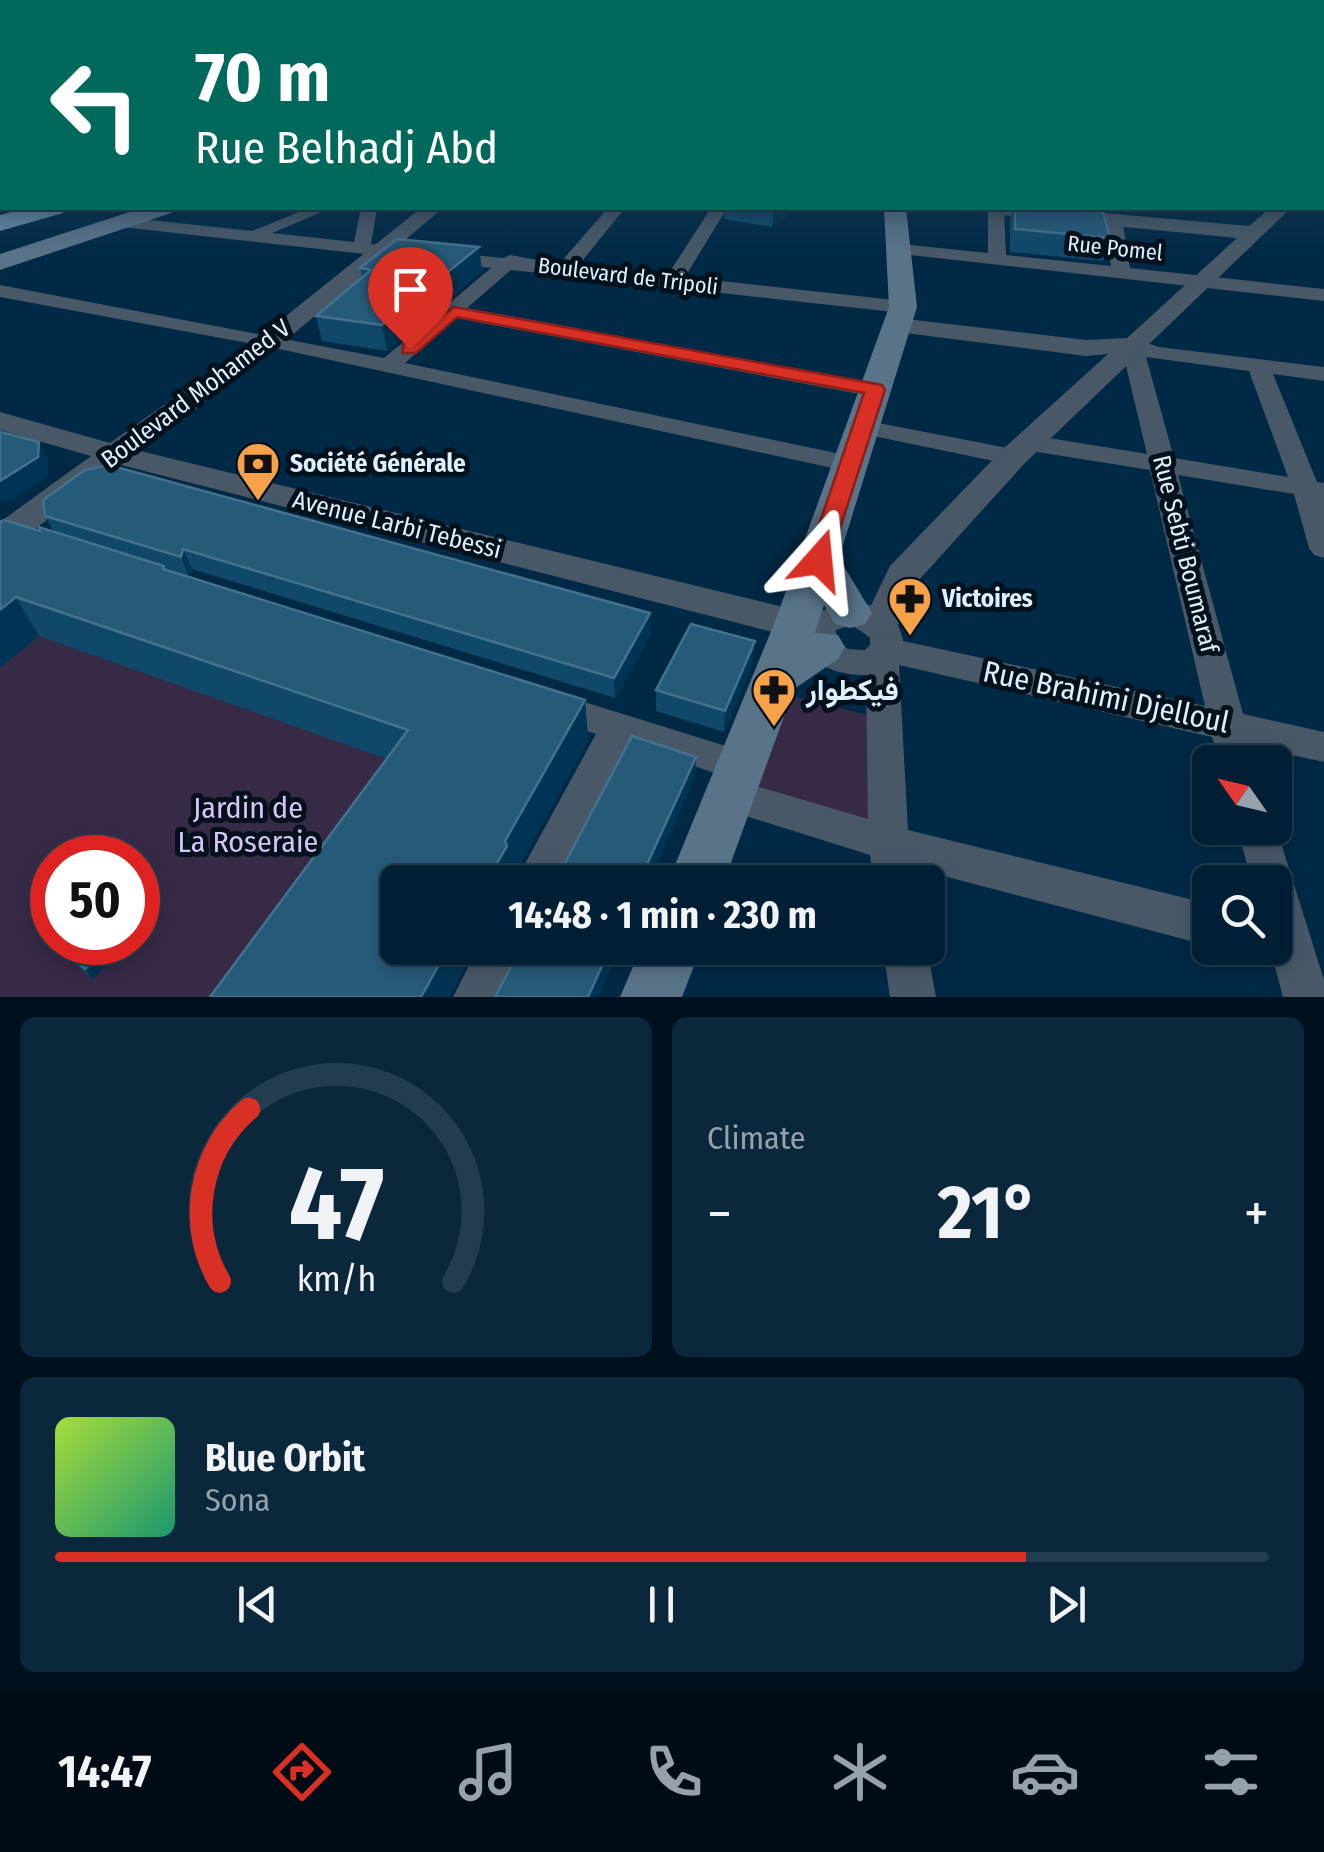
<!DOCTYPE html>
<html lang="en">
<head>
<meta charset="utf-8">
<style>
  :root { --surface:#001f34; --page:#0a273c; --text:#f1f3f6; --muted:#95a2ac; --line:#223d4f; --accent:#d93025 }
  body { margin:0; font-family:"Fira Sans Condensed",Vazirmatn,sans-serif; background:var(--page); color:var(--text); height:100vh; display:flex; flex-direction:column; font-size:38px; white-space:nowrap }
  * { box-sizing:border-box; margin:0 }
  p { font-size:32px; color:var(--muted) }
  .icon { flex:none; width:55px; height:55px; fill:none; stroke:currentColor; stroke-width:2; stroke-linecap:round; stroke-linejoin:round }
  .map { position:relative; height:997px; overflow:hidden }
  .details { display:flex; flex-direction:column; gap:20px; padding:20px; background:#00111d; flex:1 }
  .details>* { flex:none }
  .top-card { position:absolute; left:0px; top:0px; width:1325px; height:210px; box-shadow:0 5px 15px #0003,0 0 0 2px var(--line); background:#00695c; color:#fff; overflow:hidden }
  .needle { width:65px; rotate:304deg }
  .fabs { position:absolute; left:1192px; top:745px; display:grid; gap:20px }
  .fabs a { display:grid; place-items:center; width:100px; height:100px; border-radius:15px; background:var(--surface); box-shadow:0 5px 15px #0003,0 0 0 2px var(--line); font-size:50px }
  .speed { position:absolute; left:30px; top:835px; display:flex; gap:20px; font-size:50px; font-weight:700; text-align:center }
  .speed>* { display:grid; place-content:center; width:130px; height:130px; border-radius:50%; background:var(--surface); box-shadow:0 5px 15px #0003,0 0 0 2px var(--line); line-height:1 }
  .speed .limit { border:15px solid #d22; background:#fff; color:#111 }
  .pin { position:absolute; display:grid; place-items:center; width:85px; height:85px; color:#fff; margin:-102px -42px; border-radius:50% 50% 50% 0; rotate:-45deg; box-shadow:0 0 10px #0007 }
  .pin .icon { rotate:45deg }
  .me { position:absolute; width:110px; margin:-55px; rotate:18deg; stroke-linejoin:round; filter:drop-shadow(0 0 8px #0008) }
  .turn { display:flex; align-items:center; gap:35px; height:210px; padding:0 30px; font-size:45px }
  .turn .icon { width:130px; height:130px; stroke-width:2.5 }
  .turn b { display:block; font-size:70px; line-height:85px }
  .big { font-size:75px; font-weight:700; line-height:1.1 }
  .details .widget { flex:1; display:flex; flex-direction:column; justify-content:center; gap:15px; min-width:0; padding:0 35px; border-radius:15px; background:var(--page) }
  .details .dial { align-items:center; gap:0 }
  .dial svg { height:260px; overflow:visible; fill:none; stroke:var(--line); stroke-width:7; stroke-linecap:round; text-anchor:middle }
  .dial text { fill:var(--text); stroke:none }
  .song { display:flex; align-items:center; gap:30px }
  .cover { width:120px; height:120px; border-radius:15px; background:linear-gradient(135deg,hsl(80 70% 55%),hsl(160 70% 35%)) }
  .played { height:10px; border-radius:5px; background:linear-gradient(90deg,var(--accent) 80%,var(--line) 80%) }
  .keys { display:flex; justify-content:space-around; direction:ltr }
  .heat { display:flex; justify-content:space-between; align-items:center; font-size:55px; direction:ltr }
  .details .tiles { flex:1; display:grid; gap:20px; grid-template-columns:1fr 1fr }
  .widget:last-child { grid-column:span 2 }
  .trip { position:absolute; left:380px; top:865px; width:565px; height:100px; border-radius:15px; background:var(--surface); box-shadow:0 5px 15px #0003,0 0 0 2px var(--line); font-weight:700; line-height:100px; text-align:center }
  .tabs { display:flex; height:160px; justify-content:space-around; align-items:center; background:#000c15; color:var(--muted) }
  .tabs .icon { width:70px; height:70px }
  .tabs .current { color:var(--accent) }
  .tabs b { font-size:45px; color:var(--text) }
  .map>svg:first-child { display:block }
</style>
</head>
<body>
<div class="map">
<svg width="1324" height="997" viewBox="0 0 1324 997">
  <rect width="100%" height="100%" fill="#002945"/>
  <g fill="#362a47" fill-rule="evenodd">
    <path d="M40,629l392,137 -162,231h-270v-333zM52,858h86v84h-86z"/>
    <path d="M788,695l83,21 -2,105 -115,-30z"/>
  </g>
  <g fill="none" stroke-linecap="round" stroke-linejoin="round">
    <g fill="#485866" fill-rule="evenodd">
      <rect x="1322" y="152" width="2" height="8"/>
      <path d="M1322,202l2,10 -8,-1 -2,-3h8z"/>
      <path d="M309,208h22l-59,25 82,9 7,-34h16l-6,36 132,14 7,-3 49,9 49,-56h17l-47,58 89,10 44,-68h16l-42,69 218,24 10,6 -10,6 -392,-43 -44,38 416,77 4,5 -12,7 -419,-79 -51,45 455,95 4,6 -4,6 -9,2 -581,-125 -270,-50v-12l384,73 107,-90 -369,-41 -9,-5 9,-5 130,14z"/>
      <path d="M988,208h16l2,47 105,11 -7,-47 9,-5 9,5 8,49 194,21v12l-423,-47 -9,-5 9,-5 87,9z"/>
      <path d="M1132,338l27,9 165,20v14l-51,-7 44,108 7,1v75l-10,-3 -5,-7 -15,-54 -116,-19 65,239 81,18v30l-73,-16 4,16h-36l-7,-25 -313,-72 9,165 302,74v42l-297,-78 3,14h-42l-4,-27 -153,-48 -5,-12 5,-12 19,-3 -109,-36 -69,138h-43l81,-148 -56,-18 -6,-10 6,-10 12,-4 203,63 6,11 -6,11 -13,5 126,37 -2,-144c-29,0 -59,-9 -63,-41l8,-19c11,-4 26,-12 38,-13 23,-1 52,15 54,39l302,65 -55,-236 -119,-19 -13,-8 13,-8 116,19 -26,-109zM1146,357l103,14 39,106 -114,-19zM851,625l19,12v8l-5,5 -17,-1 -11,-8 -1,-11z"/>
      <path d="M863,420l150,29 13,8 -13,8 -159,-33 -3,-5z"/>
      <path d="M1275,824l49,156v17h-41l-13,-49h5v-66h-23l-15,-54h38z"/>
      <path d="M478,948h46l-23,49h-48z"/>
      <path d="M883,948h44l9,49h-46z"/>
    </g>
    <g fill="#485866" fill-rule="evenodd">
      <path d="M1324,121v14l-2,1v-14z"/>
      <path d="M1324,161v11h-2v-11z"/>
      <path d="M421,208h22l-164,138 -139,105 656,159 13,4 6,10 -6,10 -13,4 -675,-173 -109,81 -12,3v-27l91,-66 -91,-26v-18l110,31 151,-107z"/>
      <path d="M982,208h67l200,18 21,-18h21l-267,256 -105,116 -26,56 -13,4 -13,-4 -6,-10 29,-60 112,-116 106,-96 -22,2 -189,-24 -12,-7 3,-5 9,-2 189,22 41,-2 110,-100 -245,-24z"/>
    </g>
    <g fill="#597389" fill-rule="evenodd">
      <path d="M2,182v14l-2,1v-14z"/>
      <path d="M142,208h32l-3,5 -171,57v-16z"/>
      <path d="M884,208h22l11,99 -78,251 33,55 -7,11 -15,4 -15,-4 -11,-19 -9,28 23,2 7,12 -7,12 -44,30 -70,193h-56l106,-258 115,-317z"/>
      <path d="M641,948h60l-19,49h-62z"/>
    </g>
    <path fill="#6688a4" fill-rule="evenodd" d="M27,208h40l-4,5 -63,18v-16z"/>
  </g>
  <g fill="#104869">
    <path d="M725,208h72l-25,19 -48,-8z"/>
    <path d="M1013,208h89l8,30 -7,23 -93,-9v-31z"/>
    <path d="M479,247l3,24 -95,80 -65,-10 -6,-25 46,-39 -2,-9z"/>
    <path d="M45,516l606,118 -36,64 -423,-129 -3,8 396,123 3,40 -76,139 1,3h-115v66h76l-24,47 -240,2 177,-238 -348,-123 -39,32v-146l40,9h13z"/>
    <path d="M753,662l-29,70 -68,-21v-21z"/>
    <path d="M62,942h71l-41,37 -25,-23 -8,-10z"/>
  </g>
  <g fill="#003454">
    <path d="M2,135v14h-2v-13z"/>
    <path d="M774,208h23l-25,19z"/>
    <path d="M479,247l3,24 -95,80 -5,-26z"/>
    <path d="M39,442l9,19v15l-36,24 -12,3v-22z"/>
    <path d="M183,549l9,20 -3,8 -8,-20z"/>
    <path d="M16,597l23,39 -39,32v-58z"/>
    <path d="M650,613l1,21 -36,64 -1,-20z"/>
    <path d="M755,641l-2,21 -29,70 1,-21z"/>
    <path d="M585,700l3,40 -76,139 1,3h-27l19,-41z"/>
    <path d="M696,757l-1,21 -46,104h-10z"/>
    <path d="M115,942h18l-41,37 -7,-10z"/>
    <path d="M444,948h30l-24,49h-29z"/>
    <path d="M610,948h10l-22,49h-10z"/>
  </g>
  <g fill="#265a79" stroke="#43718e" stroke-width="2.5">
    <path d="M0,115h2v20l-2,1z"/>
    <path d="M1015,208h87l8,30 -95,-9z"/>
    <path d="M397,239l82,8 -97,78 -66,-9 55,-46 -11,-2z"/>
    <path d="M0,432l39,10 -1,15 -38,24z"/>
    <path d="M109,465l541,148 -36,65 -431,-129 -2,8 -136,-41 -2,-16 42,-30z"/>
    <path d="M4,520l36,11 -1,-4 125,39 -1,3 422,131 -80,141 2,5 -21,36h-88v66h46l-6,10 2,5 -19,34h-211l198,-267 -392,-133 -16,13v-88z"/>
    <path d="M691,624l64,17 -30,70 -69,-21z"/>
    <path d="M632,736l64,21 -57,125h-84z"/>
    <path d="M62,942h53l-30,27 -26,-23z"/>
    <path d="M521,948h89l-22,49h-93z"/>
  </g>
  <linearGradient id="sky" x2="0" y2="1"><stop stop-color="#001726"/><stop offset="0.45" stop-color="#264968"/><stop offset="1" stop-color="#264968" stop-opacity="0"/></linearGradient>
  <rect width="1324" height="254" fill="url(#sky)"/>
  <path fill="#d93025" stroke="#8d1f18" stroke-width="2.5" d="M454,307l428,78 3,5 -57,175 -9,3 -12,-8 57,-167 -407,-76 -41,36h-13v-8z"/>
  <defs>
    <symbol id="bank-pin" viewBox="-11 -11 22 30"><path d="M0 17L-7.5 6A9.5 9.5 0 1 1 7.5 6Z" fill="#f7a149" stroke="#03111d"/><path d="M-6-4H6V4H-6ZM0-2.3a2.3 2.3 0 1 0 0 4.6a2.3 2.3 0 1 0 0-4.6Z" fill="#111"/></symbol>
    <symbol id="pharmacy-pin" viewBox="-11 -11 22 30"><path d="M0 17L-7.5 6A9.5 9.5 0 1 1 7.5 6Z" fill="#f7a149" stroke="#03111d"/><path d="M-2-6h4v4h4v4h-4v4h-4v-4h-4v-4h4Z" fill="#111"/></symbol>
  </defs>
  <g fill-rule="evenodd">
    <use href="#bank-pin" x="233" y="439" width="50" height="68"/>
    <use href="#pharmacy-pin" x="885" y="574" width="50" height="68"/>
    <use href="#pharmacy-pin" x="749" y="665" width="50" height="68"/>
  </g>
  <g text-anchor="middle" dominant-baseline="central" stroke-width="10" stroke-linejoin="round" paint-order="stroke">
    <g font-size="22" fill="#def0fe" stroke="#03111d">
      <text transform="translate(1115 248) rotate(6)">Rue Pomel</text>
      <text transform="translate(628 276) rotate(7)">Boulevard de Tripoli</text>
    </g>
    <g font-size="25" fill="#def0fe" stroke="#03111d">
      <text transform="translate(196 394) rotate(-37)">Boulevard Mohamed V</text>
      <text transform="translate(397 525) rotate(14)">Avenue Larbi Tebessi</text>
      <text transform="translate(1185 554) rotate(76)">Rue Sebti Boumaraf</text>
    </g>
    <g font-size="25" font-weight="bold" fill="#def0fe" stroke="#03111d" text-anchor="start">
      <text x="290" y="464">Société Générale</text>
      <text x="942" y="599">Victoires</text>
    </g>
    <g font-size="30" font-weight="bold" fill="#def0fe" stroke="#03111d" text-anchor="start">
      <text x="806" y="690">فيكطوار</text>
    </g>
    <g font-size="30" fill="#def0fe" stroke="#03111d">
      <text transform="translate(1106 697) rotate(12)">Rue Brahimi Djelloul</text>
    </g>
    <g font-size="30" fill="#d9c5f4" stroke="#03111d">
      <text x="248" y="808">Jardin de<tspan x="248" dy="34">La Roseraie</tspan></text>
    </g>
  </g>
</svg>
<div class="fabs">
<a><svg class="needle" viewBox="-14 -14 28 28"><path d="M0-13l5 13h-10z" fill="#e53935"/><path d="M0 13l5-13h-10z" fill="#95a2ac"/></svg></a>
<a><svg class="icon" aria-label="search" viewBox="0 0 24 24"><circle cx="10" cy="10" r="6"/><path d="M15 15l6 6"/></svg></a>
</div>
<div class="speed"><div class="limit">50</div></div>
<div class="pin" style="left:410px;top:349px;background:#d93025"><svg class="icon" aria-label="arrive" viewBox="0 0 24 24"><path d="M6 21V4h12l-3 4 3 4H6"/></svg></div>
<svg class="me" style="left:819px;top:560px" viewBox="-20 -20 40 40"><path d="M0-17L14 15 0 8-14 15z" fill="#d93025" stroke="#fff" stroke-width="4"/></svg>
<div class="trip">14:48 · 1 min · 230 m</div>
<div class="top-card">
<div class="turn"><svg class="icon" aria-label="left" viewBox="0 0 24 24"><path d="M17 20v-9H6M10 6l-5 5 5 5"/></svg><div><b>70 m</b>Rue Belhadj Abd</div></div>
</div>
</div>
<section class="details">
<div class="tiles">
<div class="widget dial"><svg viewBox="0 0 100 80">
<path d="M14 69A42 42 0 1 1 86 69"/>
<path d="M14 69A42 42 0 0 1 23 16" stroke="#d93025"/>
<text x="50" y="56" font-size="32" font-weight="700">47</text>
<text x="50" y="72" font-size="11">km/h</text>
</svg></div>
<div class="widget"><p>Climate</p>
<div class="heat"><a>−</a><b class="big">21°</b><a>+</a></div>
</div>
<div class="widget">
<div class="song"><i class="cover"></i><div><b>Blue Orbit</b><p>Sona</p></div></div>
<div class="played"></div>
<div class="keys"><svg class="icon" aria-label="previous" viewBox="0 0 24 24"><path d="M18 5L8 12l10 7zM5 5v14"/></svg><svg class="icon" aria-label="pause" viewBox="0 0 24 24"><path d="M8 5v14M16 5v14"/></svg><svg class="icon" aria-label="next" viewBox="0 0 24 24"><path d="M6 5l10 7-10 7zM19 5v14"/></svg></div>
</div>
</div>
</section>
<nav class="tabs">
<b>14:47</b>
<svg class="icon current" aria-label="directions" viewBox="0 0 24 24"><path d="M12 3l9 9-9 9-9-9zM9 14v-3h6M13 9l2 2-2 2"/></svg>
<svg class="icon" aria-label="music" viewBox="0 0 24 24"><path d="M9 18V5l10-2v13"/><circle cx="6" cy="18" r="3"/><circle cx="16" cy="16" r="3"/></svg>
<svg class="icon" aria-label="phone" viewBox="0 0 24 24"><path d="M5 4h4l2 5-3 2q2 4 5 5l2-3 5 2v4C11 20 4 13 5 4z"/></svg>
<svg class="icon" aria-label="climate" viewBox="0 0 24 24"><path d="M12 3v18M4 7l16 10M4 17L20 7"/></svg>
<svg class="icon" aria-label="car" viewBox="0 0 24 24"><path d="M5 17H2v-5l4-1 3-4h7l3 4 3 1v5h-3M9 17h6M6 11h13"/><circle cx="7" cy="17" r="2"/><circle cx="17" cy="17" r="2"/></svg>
<svg class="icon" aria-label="filters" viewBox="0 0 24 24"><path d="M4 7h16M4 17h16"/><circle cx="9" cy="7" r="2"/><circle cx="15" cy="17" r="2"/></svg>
</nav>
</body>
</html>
